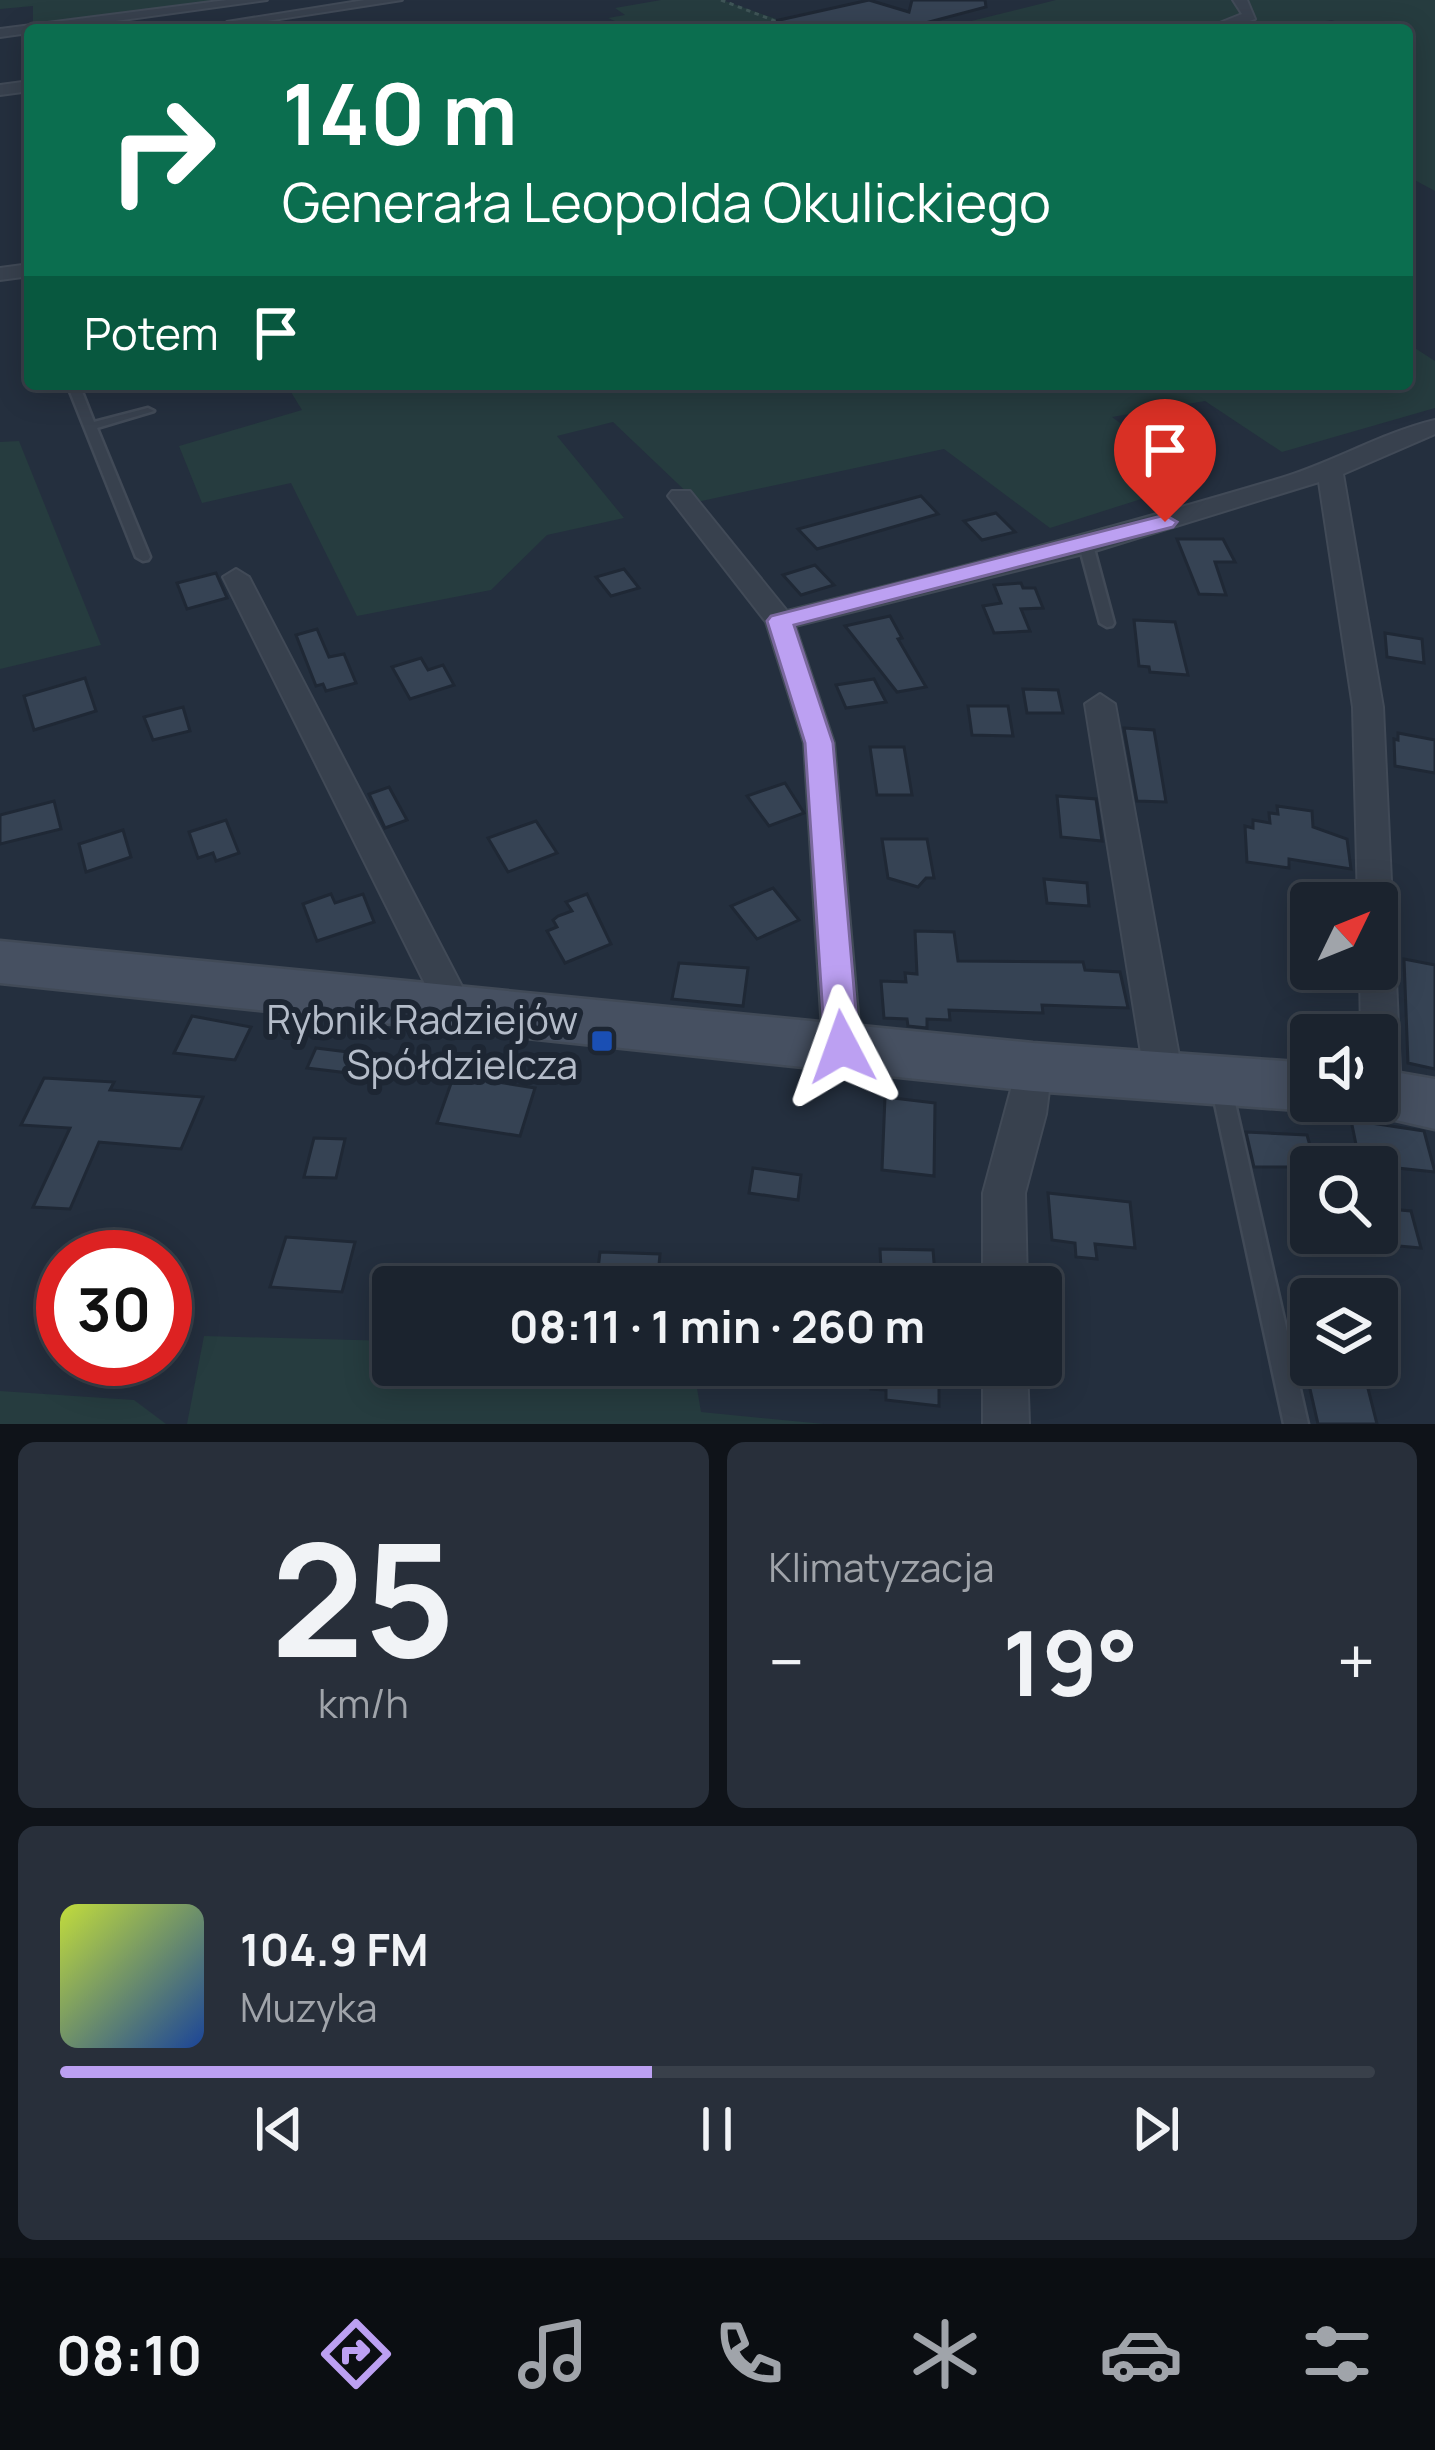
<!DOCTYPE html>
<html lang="pl">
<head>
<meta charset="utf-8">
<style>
  :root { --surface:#1b232e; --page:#282f3a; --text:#f1f3f6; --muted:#a0a4aa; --line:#39404a; --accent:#bca0f2 }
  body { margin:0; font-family:Manrope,sans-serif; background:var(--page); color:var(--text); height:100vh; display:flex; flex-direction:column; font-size:45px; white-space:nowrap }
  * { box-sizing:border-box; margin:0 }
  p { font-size:39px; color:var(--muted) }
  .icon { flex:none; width:66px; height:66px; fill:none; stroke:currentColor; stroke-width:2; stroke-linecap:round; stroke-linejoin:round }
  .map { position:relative; height:1424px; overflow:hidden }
  .drawer { display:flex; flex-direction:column; gap:18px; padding:18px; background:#0f1319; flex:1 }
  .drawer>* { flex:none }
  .guide { position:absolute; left:24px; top:24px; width:1389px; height:366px; border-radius:12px; box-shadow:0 6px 30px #0003,0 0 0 3px var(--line); background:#0b6e4f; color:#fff; overflow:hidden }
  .needle { width:78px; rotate:47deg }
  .tools { position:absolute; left:1290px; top:882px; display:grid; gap:24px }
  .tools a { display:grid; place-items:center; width:108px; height:108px; border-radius:12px; background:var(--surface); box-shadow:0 6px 30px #0003,0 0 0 3px var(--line); font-size:60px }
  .speed { position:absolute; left:36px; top:1230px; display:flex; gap:24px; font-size:60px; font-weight:700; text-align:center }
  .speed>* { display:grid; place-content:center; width:156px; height:156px; border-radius:50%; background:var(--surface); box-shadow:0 6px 30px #0003,0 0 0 3px var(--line); line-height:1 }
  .speed .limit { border:18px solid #d22; background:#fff; color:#111 }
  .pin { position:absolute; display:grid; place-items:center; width:102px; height:102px; color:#fff; margin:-123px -51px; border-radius:50% 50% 50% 0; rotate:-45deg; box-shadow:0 0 12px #0007 }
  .pin .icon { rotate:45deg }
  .me { position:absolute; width:132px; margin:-66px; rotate:356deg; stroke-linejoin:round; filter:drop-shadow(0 0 9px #0008) }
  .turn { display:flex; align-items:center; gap:42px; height:252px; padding:0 60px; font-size:54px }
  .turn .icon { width:156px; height:156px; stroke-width:2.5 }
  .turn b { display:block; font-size:84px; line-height:102px }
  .then { display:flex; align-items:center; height:114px; padding:0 60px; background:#0003; gap:24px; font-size:45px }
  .big { font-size:90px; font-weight:700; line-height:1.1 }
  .drawer .tile { flex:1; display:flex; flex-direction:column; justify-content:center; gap:18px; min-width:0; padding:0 42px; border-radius:18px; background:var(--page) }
  .drawer .dial { align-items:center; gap:0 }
  .dial b { font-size:156px; line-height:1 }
  .song { display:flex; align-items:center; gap:36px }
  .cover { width:144px; height:144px; border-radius:18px; background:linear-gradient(135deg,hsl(70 70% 55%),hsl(220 70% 35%)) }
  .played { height:12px; border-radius:6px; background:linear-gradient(90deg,var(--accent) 45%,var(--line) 45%) }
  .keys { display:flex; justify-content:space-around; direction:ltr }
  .heat { display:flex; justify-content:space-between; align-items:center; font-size:66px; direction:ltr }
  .drawer .tiles { flex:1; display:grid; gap:18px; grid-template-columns:1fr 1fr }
  .tile:last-child { grid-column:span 2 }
  .trip { position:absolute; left:372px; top:1266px; width:690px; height:120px; border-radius:12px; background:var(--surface); box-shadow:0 6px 30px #0003,0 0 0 3px var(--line); font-weight:700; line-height:120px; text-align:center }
  .tab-bar { display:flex; height:192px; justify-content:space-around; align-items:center; background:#0b0e12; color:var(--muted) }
  .tab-bar .icon { width:84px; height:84px }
  .tab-bar .current { color:var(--accent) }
  .tab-bar b { font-size:54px; color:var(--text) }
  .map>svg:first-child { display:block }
</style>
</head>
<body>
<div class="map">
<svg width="1435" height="1424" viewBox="0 0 1435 1424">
  <rect width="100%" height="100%" fill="#242f3e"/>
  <g fill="#263c3f">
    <path d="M0,0h243l-210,26v-20l-33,3z"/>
    <path d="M661,0h61l86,30h-172l-28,-12 17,-3 -10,-7z"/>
    <path d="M1056,0h379v191l-28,-15v-146h-49l-26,-10 -64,10h-333z"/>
    <path d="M1407,343l28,18v47l-153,44 -77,-51 -93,16 86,64 -148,47 -106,-79 -247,53 -84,-80 -56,14 67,82 -77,17 -56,55 -134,26 -66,-133 -89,20 -23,-57 123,-36 -16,-26h1121z"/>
    <path d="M19,441l82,204 -101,24v-227z"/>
    <path d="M204,1336l189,5v24h300l8,47 123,12h-637z"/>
    <path d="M0,1391l134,9 32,24h-166z"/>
  </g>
  <g fill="#364354" stroke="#1f2835" stroke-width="3">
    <path d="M869,0l40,12 3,-12h73l1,7 -87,23h-123l-1,-9z"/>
    <path d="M921,496l17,18 -121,35 -19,-20z"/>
    <path d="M996,513l19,19 -33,8 -18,-19z"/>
    <path d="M1177,539h46l12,23h-20l11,33 -27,-1z"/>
    <path d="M815,565l19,20 -33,10 -18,-20z"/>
    <path d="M624,569l15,19 -28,8 -15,-19z"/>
    <path d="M216,573l11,25 -40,11 -10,-26z"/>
    <path d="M1021,583l2,5h12l8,20 -22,1 9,22 -36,2 -11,-27 18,-3 -7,-18z"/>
    <path d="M890,616l12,22 -4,1 28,48 -29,5 -52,-66z"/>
    <path d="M1134,620l41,2 13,53 -38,-3 -1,-5 -10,-1z"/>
    <path d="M317,629l12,28 15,-3 12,29 -30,8 -3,-7 -7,2 -20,-51z"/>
    <path d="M1385,633l37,6 2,24 -37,-6z"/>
    <path d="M421,658l7,12 15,-5 11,20 -44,14 -18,-32z"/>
    <path d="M85,678l11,33 -62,19 -10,-34z"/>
    <path d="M874,679l12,23 -40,6 -10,-23z"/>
    <path d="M1023,689l35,1 5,23h-36z"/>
    <path d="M968,706h40l5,30 -41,-1z"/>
    <path d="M183,707l7,24 -37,9 -9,-23z"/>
    <path d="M1124,728l30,2 12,72 -29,-1z"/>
    <path d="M1398,733l37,7v33l-40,-7 -1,-27 4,1z"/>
    <path d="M870,747h34l8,48h-35z"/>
    <path d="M785,783l19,30 -35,13 -22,-30z"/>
    <path d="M389,787l18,33 -22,8 -16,-34z"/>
    <path d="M1057,796l39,3 6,42 -41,-4z"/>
    <path d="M54,801l7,28 -61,15v-29z"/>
    <path d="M1277,806l35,5 1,16 34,12 4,30 -62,-10v9l-42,-6 -2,-36 8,2v-8l17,3 -1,-10 9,1z"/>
    <path d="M226,820l13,33 -23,8 -3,-8 -15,5 -9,-26z"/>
    <path d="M536,821l21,32 -49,19 -20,-34z"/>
    <path d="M123,830l8,27 -45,15 -7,-28z"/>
    <path d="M882,839h45l7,39h-8l-8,9 -30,-9z"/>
    <path d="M1044,879l43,4 2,23 -42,-3z"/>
    <path d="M773,888l26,32 -42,19 -26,-33z"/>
    <path d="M331,894l4,9 28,-9 11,28 -57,19 -14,-37z"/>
    <path d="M587,894l24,50 -46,19 -18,-32 10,-4 -4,-7 5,-4 14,-5 -6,-9z"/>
    <path d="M915,931l39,1 4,29 125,1 2,8 35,2 8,36 -86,-3 1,8 -94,-3 1,10 -23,-1v9l-19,-2 -1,-7 -23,-1 -3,-37 25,1 -1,-9 12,1z"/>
    <path d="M1404,959l31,6v104l-27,-6z"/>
    <path d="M679,963l69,5 -5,38 -71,-7z"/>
    <path d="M192,1016l59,11 -16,33 -61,-7z"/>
    <path d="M316,1048l48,6 -7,20 -50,-6z"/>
    <path d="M454,1075l81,13 -15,48 -83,-13z"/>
    <path d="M44,1078l70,4 -4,8 93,7 -22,52 -82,-7 -29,67 -37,-2 37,-79 -49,-3z"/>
    <path d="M885,1097l50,6 -1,73 -52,-6z"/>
    <path d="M1351,1120l73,11 11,41 -75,-8z"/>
    <path d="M1246,1132l61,3 9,32h-62z"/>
    <path d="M314,1138l31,1 -9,39 -32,-1z"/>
    <path d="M753,1168l48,7 -3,25 -49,-7z"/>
    <path d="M1048,1193l82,9 5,46 -40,-4 2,15 -21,-2 -1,-14 -23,-3z"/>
    <path d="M1377,1208l34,3 10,37 -44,-4z"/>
    <path d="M286,1237l69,5 -13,50 -72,-5z"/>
    <path d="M880,1249l53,1 3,37h-54z"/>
    <path d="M600,1252l60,2 -3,33h-61z"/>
    <path d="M872,1365h67v41l-53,-6v-10l-15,-1z"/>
    <path d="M1323,1365h39l15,59h-59l-13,-57z"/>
  </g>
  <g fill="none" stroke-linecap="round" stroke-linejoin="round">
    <defs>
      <g id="lane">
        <path d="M67,384h12l15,38 54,-14 6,3 -57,17 53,129 -2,3 -5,1 -7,-4z"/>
        <path d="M1086,541l7,4 21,78 -2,3 -5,1 -7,-4 -21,-78z"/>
        <path d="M1222,1082l7,2 3,6 76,334h-24l-72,-334 3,-6z"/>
      </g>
      <g id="street">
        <path d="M227,0h40l-267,37v-8z"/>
        <path d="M365,0h37l-168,26 -7,-4z"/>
        <path d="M1233,0h14l8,19 -32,11h-21l40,-16z"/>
        <path d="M30,81v10l-30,4v-10z"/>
        <path d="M30,264v12l-30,4v-12z"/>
        <path d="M1435,420v14l-92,40 40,233 9,196 -5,9 -10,3v-12h-19l-5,-196 -34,-225 -224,69 -300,75 39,117 27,304 -6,11 -13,5 -13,-5 -6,-11 -19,-304 -38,-121 -94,-121 -4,-5 4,-5h18l97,120c166,-41 330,-84 494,-133 53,-16 100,-45 154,-58z"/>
        <path d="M236,569l13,8 219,421 5,10 -5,10 -13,5 -13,-5 -219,-441z"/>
        <path d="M1100,694l15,10 68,374 -5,11 -14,5 -14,-5 -5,-11 -60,-374z"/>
        <path d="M1377,942l13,4 5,10 6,138 -5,12 -14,4 -16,-9h11v-66h-16l-1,-66h17z"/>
        <path d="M1033,1051l13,5 6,11 -6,47 -21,79 2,94h-44v-94l37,-137z"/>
        <path d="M983,1365h44l2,59h-46z"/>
      </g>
      <g id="secondary">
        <path d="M0,941l1033,102 278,20v38h22l-22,10 -278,-20 -1033,-108z"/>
        <path d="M1377,1069l58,10v50l-79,-18 -5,-10h26z"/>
      </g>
    </defs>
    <use href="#lane" stroke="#414a57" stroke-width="5"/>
    <use href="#street" stroke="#414a57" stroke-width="4"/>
    <use href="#secondary" stroke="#414a57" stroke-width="5"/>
    <g stroke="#3f5557" stroke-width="3" stroke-dasharray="4.5 4.5" stroke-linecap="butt">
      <path d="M721,0l77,30"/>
      <path d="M625,26l6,4"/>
    </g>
    <use href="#lane" fill="#38414e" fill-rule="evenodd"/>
    <use href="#street" fill="#38414e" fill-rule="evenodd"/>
    <use href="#secondary" fill="#465061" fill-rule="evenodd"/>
  </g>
  <path fill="#bca0f2" stroke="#7a689d" stroke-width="3" d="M1165,515l12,7 -4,5 -379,98 39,118 26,304 -5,10 -12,4 -12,-4 -5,-10 -20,-304 -38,-122 4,-5z"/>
  <rect fill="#1a4fb4" stroke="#1d2633" stroke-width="4.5" x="590" y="1029" width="24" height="24" rx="6"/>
  <g text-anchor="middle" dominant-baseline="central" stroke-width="12" stroke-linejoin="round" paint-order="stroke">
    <g font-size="39" fill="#b4bcc9" stroke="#1d2633" text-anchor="end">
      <text x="578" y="1019">Rybnik Radziejów<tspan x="578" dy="45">Spółdzielcza</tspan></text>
    </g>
  </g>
</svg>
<div class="tools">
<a><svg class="needle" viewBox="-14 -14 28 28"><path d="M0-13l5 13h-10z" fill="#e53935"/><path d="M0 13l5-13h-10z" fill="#a0a4aa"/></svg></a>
<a><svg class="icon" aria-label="sound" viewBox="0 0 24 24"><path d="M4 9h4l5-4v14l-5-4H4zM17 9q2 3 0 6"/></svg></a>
<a><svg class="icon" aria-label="search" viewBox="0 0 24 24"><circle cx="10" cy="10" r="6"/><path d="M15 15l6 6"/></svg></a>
<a><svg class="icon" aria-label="layers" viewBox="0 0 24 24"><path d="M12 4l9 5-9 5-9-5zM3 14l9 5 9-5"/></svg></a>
</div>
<div class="speed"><div class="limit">30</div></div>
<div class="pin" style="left:1165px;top:522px;background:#d93025"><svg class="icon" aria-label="arrive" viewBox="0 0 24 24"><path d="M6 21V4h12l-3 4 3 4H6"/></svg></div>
<svg class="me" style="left:842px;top:1047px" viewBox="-20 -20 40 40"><path d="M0-17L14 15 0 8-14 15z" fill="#bca0f2" stroke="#fff" stroke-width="4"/></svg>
<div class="trip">08:11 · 1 min · 260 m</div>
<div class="guide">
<div class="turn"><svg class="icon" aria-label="right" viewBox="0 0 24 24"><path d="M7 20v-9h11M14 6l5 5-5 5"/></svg><div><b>140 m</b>Generała Leopolda Okulickiego</div></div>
<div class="then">Potem<svg class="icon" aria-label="arrive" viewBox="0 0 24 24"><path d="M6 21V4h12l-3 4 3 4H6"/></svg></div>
</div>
</div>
<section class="drawer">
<div class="tiles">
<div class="tile dial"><b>25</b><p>km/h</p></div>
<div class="tile"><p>Klimatyzacja</p>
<div class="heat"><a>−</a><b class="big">19°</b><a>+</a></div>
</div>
<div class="tile">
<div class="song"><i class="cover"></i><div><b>104.9 FM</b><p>Muzyka</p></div></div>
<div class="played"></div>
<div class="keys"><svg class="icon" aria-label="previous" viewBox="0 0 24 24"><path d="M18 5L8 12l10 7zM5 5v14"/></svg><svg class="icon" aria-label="pause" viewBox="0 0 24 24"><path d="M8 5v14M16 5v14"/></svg><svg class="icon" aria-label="next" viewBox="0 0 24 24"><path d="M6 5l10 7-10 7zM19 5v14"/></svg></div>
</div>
</div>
</section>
<nav class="tab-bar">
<b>08:10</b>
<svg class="icon current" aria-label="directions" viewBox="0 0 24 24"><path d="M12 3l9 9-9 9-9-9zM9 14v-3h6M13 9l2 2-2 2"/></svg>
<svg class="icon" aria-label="music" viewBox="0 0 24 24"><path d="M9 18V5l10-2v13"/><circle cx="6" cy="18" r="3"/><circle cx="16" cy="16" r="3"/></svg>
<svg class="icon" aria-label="phone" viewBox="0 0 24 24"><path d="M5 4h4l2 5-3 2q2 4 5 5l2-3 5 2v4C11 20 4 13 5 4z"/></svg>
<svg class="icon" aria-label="climate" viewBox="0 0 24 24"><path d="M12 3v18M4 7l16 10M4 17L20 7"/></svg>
<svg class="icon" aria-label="car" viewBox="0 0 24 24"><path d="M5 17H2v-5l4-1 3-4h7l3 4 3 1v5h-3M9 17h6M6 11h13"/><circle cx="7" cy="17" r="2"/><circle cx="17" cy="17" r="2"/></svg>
<svg class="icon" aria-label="filters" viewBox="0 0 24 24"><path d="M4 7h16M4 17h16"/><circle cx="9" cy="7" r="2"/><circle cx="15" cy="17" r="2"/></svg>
</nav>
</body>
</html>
